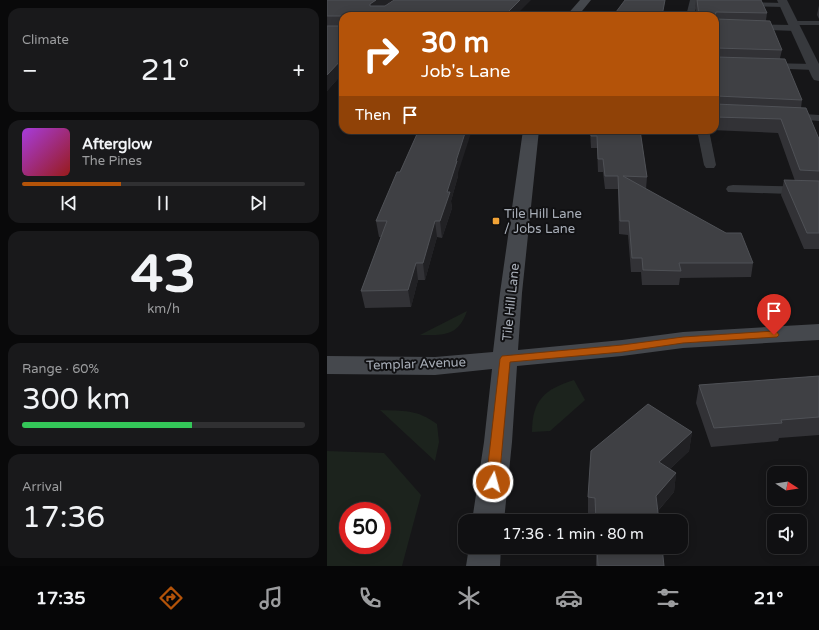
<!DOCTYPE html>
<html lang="en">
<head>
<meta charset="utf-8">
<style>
  :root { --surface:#101012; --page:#19191b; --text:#f1f3f6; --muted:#9c9d9f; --line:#303032; --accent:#b45309 }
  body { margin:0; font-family:"Varela Round",sans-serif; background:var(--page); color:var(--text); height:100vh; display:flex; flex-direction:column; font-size:15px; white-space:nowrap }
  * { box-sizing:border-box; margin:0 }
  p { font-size:13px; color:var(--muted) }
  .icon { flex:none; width:22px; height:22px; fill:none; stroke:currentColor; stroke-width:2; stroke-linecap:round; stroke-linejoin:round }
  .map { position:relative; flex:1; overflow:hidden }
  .side { display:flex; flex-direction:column; gap:8px; padding:8px; background:#09090a; width:327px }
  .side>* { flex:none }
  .top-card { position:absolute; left:12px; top:12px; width:380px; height:122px; border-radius:12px; box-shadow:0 2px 10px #0003,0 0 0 1px var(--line); background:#b45309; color:#fff; overflow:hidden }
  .needle { width:26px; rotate:102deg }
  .buttons { position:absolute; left:440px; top:466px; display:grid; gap:8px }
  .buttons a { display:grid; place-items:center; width:40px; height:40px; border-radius:8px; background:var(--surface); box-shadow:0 2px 10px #0003,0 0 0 1px var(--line); font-size:20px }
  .speed { position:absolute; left:12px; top:502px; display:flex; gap:8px; font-size:20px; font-weight:700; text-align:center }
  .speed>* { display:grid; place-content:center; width:52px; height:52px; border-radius:50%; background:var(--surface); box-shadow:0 2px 10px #0003,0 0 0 1px var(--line); line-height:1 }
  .speed .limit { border:6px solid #d22; background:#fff; color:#111 }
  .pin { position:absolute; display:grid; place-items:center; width:34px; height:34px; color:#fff; margin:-41px -17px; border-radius:50% 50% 50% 0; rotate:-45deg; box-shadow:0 0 4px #0007 }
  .pin .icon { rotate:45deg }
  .me { position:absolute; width:44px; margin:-22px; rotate:7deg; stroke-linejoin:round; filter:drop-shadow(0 0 3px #0008) }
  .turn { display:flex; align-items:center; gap:14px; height:84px; padding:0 16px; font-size:18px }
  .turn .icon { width:52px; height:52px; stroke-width:2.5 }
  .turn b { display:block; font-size:28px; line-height:34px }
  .then { display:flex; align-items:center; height:38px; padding:0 16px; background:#0003; gap:8px; font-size:15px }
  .big { font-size:30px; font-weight:600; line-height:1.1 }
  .side .widget { flex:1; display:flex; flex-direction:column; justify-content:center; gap:6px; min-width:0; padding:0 14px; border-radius:12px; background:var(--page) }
  .side .dial { align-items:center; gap:0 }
  .dial b { font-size:52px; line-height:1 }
  .song { display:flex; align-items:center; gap:12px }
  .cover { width:48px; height:48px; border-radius:6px; background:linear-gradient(135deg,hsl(280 70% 55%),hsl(0 70% 35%)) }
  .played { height:4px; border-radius:2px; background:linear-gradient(90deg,var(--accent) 35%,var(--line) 35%) }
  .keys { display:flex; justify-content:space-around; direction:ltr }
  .heat { display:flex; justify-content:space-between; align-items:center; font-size:22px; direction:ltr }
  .charge { height:6px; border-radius:3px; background:linear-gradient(90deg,#34c759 60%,var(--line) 0) }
  .trip { position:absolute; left:131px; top:514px; width:230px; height:40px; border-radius:12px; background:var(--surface); box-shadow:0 2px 10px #0003,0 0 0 1px var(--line); font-weight:600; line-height:40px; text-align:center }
  .menu { display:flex; height:64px; justify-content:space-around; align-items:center; background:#060607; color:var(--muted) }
  .menu .icon { width:28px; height:28px }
  .menu .on { color:var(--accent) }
  .menu b { font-size:18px; color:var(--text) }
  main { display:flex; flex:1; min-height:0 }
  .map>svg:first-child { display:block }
</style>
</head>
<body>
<main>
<section class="side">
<div class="widget"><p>Climate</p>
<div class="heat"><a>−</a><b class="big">21°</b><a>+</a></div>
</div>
<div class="widget">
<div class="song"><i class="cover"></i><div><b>Afterglow</b><p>The Pines</p></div></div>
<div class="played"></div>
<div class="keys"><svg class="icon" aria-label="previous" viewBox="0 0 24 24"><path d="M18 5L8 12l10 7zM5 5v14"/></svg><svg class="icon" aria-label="pause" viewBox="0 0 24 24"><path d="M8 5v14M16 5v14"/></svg><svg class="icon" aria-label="next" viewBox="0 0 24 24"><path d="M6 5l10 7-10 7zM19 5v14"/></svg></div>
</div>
<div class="widget dial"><b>43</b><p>km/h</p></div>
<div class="widget"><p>Range · 60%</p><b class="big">300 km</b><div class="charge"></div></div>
<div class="widget"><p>Arrival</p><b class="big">17:36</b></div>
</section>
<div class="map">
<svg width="492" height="566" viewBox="0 0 492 566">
  <rect width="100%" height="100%" fill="#161618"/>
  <g fill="#1c231d" fill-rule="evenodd">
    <path d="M140,311c-9,26 -24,24 -47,24z"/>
    <path d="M247,380l11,20 -35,31 -18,1c0,-32 13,-43 42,-52z"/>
    <path d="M53,410c23,1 37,-1 57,14l2,18 -4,19z"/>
    <path d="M0,451l57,2 37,42 -19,71h-75zM21,511h34v34h-34z"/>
  </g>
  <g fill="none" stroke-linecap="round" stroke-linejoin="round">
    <g fill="#37393d" fill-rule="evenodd">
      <path d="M363,0h8l-4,16h-8z"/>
      <path d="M412,2l45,1 4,2 -4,2 -42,-1h-3z"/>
      <path d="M463,21h29v4h-24l5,3 -4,3 -81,-3v-4l78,1 -4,-2z"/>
      <path d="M440,63l47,1 5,3 -5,3 -50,-2 -2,-2 2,-2z"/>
      <path d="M462,113l30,2v6l-34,-3 -2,-2 2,-2z"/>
      <path d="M370,130h12l7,35 -2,3h-8l-2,-3z"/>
      <path d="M406,185l86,2v8l-91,-3 -2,-3 2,-3z"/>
    </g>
    <path fill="#37393d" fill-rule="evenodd" d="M450,0h10l32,64v17l-5,-1 -2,-3z"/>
    <g fill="#45484d" fill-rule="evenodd">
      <path d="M253,0h11l-13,16h-12z"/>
      <path d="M196,130h16l-17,163 -4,57 104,-10 61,-8 136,-8v16l-136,8 -61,8 -105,10 -5,76 -8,79h-32l12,-79 8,-73 -57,6 -108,-1v-18l108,1 58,-5 7,-59z"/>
      <path d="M142,547h32l-1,19h-34z"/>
    </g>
  </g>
  <g fill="#323236">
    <path d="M0,0h65l-8,6 -41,10v57l-16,18z"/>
    <path d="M369,0h65l6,13 -1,7 16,30 -2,8 22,42 -1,8 18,31v110h-15l-23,-54 3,-15 11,1 -17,-48 -67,-3h4v-114h-18l-2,-10z"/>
    <path d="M492,5v14l-2,-4z"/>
    <path d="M263,130h50l7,47 -1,12 107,74 -2,14 -71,1 -1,7h-37l-1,-13h-10l-3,-37 -9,-1 -1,-45h-13l-2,-17h-5l-1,-24h-6z"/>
    <path d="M94,134l37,39v3l-7,25 1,7 -10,30 -5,-1 -12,43h-7l-7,27 -46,1 -4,-17 20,-54h-2l-3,-16 24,-49z"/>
    <path d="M492,376v59l-40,3 -1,3 -67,6 -15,-44 3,-18z"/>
    <path d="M365,432l-3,19 -19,18 6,4 -2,19 -16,19 1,10h-64l-1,-4 -6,-1v-19z"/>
    <path d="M269,547h66l2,19h-68z"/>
  </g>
  <g fill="#212124">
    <path d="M49,0h16l-20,15 -2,-9v-2z"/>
    <path d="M193,0h11l-16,16h-11z"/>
    <path d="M16,58v15l-16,18v-16z"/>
    <path d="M139,130h6l-14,43v3l-7,25 1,7 -10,30 -2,-17 7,-29 9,-31z"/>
    <path d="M108,221l2,16 -12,43 -2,-17z"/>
    <path d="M89,263l2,17 -7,27 -3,-17z"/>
    <path d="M365,432l-3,19 -32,30 2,-19z"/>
    <path d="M349,473l-2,19 -20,23 2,-19z"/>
  </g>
  <g fill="#3f4044" stroke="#4f5156">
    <path d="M0,0h49l-6,4v2h15l9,-6h126l-16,16h-161v42l-16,17v-49h15v-10h-15z"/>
    <path d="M298,0h40l-3,16h-49z"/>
    <path d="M370,0h64l6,13 -51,-1 -1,4h-16z"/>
    <path d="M388,18l1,1 54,2 12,29 -66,-2 -1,1z"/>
    <path d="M388,55l1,2 69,2 17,41 -85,-4 -2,1v7l91,4 13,31v32l-19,-1 -19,-51 -66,-2z"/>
    <path d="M96,130h43l-10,31h1l-10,31h3l-10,29h-5l-12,42h-7l-8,27 -47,1 26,-70h-11l21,-49h3l17,-38h4z"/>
    <path d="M264,130h49l7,47 -24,-1 103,57h15l12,30h-74l2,8 -38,-1 -1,-12h-10l-3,-37h-9l-2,-45h-13l-2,-17h-5l-1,-23h-6z"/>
    <path d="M457,180l35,1v52h-12z"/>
    <path d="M492,376v41l-38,3 1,3 -68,5 -15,-43z"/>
    <path d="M321,404l44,28 -33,30 17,11 -20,23 3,25h-63l-1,-23 -7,-1 3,-46z"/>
    <path d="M270,547h65l2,19h-66z"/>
  </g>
  <path fill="#b45309" stroke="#753606" d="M447,331l3,1 2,3 -2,2 -94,6 -61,9 -112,10 -11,120 -2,3 -4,2 -5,-2 -2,-3 14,-123 2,-3 120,-11 61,-8z"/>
  <rect fill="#f1a336" stroke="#111113" stroke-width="1.5" x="165" y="217" width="8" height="8" rx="2"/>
  <g text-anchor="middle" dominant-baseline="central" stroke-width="4" stroke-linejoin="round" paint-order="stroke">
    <g font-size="13" fill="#a8aeb8" stroke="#111113" text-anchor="start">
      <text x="177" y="214">Tile Hill Lane<tspan x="177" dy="15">/ Jobs Lane</tspan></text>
    </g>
    <g font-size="13" fill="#a8aeb8" stroke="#111113">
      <text transform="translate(184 302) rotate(-84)">Tile Hill Lane</text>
      <text transform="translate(89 364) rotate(-2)">Templar Avenue</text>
    </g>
  </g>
</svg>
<div class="buttons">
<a><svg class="needle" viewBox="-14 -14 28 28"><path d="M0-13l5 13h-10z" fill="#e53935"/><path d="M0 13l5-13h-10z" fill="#9c9d9f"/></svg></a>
<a><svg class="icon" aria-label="sound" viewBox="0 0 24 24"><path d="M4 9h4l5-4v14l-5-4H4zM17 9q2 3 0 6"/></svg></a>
</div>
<div class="speed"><div class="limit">50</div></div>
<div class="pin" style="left:447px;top:335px;background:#d93025"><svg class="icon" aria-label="arrive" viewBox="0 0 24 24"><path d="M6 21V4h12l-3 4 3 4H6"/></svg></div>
<svg class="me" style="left:166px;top:482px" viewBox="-20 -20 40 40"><circle r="17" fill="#b45309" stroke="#fff" stroke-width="3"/><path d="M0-11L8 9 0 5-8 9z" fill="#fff"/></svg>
<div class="trip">17:36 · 1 min · 80 m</div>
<div class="top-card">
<div class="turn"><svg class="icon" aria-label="right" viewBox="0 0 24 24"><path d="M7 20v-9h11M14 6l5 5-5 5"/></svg><div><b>30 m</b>Job's Lane</div></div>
<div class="then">Then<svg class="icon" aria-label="arrive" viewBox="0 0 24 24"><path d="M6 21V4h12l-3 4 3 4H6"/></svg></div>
</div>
</div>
</main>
<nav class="menu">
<b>17:35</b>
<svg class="icon on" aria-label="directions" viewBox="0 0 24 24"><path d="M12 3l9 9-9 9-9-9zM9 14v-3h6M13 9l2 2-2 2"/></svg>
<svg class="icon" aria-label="music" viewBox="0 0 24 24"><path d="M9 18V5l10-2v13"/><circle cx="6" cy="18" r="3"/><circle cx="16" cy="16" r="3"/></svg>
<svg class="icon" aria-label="phone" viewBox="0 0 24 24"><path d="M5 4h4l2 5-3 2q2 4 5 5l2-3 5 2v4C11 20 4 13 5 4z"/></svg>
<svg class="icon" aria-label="climate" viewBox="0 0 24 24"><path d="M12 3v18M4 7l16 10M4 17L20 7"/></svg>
<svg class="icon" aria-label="car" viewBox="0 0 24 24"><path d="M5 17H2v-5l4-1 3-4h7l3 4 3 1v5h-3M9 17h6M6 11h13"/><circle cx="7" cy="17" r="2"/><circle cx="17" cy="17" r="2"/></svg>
<svg class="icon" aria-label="filters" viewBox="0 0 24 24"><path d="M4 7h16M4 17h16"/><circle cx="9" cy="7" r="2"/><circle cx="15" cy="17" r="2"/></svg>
<b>21°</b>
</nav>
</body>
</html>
